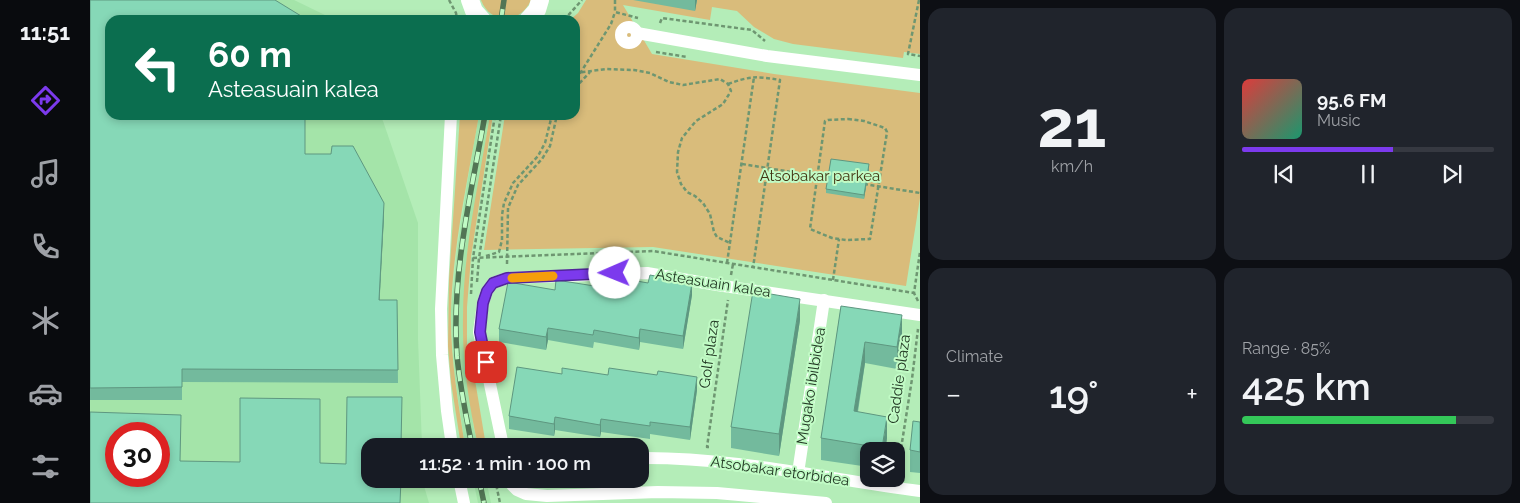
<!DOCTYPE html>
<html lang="en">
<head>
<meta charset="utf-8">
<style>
  :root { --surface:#171b24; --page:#20242c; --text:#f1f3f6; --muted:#9ea1a6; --line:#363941; --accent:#7c3aed }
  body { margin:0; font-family:Raleway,sans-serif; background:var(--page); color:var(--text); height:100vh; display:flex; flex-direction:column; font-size:19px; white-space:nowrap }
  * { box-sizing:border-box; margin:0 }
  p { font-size:16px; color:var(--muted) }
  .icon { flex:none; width:28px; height:28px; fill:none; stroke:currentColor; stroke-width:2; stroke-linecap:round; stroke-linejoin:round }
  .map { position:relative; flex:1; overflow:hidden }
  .sheet { display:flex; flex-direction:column; gap:8px; padding:8px; background:#0d0f14; width:600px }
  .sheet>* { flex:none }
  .hud { position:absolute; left:15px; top:15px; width:475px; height:105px; border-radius:15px; box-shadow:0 2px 8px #0003; background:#0b6e4f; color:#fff; overflow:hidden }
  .controls { position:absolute; left:770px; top:442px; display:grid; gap:10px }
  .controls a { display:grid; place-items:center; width:45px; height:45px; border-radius:10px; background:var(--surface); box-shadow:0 2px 8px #0003; font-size:25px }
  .speed { position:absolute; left:15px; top:422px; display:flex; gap:10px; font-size:25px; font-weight:700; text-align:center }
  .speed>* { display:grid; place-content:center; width:65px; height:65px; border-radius:50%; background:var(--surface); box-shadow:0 2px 8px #0003; line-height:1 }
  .speed .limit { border:8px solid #d22; background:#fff; color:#111 }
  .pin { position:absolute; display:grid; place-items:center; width:42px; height:42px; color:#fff; margin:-21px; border-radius:10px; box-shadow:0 2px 8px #0006 }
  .me { position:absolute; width:55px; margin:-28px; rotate:269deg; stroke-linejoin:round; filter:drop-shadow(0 0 4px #0008) }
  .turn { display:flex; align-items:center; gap:18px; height:105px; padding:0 20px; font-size:22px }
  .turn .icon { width:65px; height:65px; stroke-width:2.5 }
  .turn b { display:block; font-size:35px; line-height:42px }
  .big { font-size:38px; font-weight:600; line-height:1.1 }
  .sheet .widget { flex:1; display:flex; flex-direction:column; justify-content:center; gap:8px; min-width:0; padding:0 18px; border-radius:15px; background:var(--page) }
  .sheet .dial { align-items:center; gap:0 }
  .dial b { font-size:65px; line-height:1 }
  .song { display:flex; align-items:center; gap:15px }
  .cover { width:60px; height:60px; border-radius:8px; background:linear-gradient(135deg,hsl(0 70% 55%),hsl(160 70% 35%)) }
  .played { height:5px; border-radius:2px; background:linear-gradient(90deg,var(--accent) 60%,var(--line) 60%) }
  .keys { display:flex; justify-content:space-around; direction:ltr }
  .heat { display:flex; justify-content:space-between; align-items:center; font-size:28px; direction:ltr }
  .charge { height:8px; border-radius:4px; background:linear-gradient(90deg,#34c759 85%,var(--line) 0) }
  .sheet .tiles { flex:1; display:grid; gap:8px; grid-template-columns:repeat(2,1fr) }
  .trip { position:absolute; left:271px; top:438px; width:288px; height:50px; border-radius:15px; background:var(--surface); box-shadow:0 2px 8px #0003; font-weight:600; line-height:50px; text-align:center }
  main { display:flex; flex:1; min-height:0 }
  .tab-bar { display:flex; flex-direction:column; width:90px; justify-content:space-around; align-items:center; background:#090b0e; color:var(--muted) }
  .tab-bar .icon { width:35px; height:35px }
  .tab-bar .current { color:var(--accent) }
  .tab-bar b { font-size:22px; color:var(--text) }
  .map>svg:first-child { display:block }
</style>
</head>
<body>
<main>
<nav class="tab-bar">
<b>11:51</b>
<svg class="icon current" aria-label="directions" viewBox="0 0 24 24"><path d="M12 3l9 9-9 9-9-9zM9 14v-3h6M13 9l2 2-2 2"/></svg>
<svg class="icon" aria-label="music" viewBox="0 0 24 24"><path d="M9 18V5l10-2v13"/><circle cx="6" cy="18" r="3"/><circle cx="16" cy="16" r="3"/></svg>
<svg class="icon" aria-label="phone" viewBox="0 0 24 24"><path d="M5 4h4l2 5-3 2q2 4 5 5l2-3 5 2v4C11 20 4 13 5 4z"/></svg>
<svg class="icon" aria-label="climate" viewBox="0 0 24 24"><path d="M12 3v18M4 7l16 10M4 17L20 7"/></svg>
<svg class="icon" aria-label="car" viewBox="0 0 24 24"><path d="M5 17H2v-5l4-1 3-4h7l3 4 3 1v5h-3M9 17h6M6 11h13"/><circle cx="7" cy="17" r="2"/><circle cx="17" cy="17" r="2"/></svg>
<svg class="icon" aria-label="filters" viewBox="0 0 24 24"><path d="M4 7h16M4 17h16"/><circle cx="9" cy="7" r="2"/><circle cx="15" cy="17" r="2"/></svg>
</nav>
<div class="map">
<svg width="830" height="503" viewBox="0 0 830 503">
  <rect width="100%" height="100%" fill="#b4edb8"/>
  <g fill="#a4e4a9" fill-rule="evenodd">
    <path d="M0,0h204l31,15 2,5h-217v95h270l3,6 35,102v116l4,107h-52v33h54v7l5,17h-339zM26,434h43v42h-43z"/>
    <path d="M389,115h11l-23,140 -4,64 10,105 5,22h-13l-10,-68 -3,-40 -1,-28 6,-60 11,-72z"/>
    <path d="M383,479h13l5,24h-13z"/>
  </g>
  <g fill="#d9bc7b">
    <path d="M391,0h50c-10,24 -41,25 -50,0z"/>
    <path d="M496,0h334v54l-16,-2 -1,6 -110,-14 -19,-5 -20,-12 -17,-16 -25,-4 -2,13 -87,-15 29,49 122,20 146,19v105l-14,88 -253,-39 -169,3 21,-135h70v-95h-5l8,-7z"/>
    <path d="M370,115h19c-11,64 -26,130 -28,195 -1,46 7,91 14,136h-4l-10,-64 -3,-36 1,-66z"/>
    <path d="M400,115h3l-22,142 -4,50v39l9,40 10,60h-8c-9,-41 -16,-85 -15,-128 0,-68 16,-136 27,-203z"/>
  </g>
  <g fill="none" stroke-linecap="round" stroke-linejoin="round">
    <g stroke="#6e9671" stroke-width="2.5" stroke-dasharray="4 2.5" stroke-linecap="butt">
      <path d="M359,0l7,13 1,7"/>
      <path d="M525,0v12l23,6"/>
      <path d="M829,0l-11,54 12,2"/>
      <path d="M474,20l18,-20"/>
      <path d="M570,23l2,-5 90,12 13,11"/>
      <path d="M566,52l31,5"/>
      <path d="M485,73l32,-4 27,1 16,3 19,9 14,3 37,-6 8,5 3,7 -8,13 -27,17 -14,17 -4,14 -1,20 4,12 6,8 8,4 8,7 7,11 4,18 3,5 13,6"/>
      <path d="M485,78l6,-6 30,-48 4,-12"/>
      <path d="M638,84c22,-8 29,-8 52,-4l-27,188"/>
      <path d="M485,88l15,-16"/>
      <path d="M758,119l16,2 21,7 2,4 -17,107 -24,1 -14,-2 -22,-9 15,-108 3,-1z"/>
      <path d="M652,164l87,14"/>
      <path d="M774,184l56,9"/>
      <path d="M396,256l13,-4 3,-12v-25l2,-12 9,-20 25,-27 7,-13 7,-28"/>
      <path d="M383,258l180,-7 261,42"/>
      <path d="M637,263l27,-186"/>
      <path d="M417,264l1,-56 10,-23 24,-26 8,-13 7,-31"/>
      <path d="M641,275l2,-11"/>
      <path d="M743,280l6,-41"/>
      <path d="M387,282l2,-24 22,-143"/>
      <path d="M381,294l2,-36 22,-143"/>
      <path d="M828,301l-4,-8 6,-41"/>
      <path d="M619,447h-2l21,-147"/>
      <path d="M807,474l15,-95 6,-50"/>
      <path d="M405,479l5,24"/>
    </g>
    <g stroke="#fff" stroke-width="12">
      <circle cx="539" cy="35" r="8"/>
      <path d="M547,33l130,23 153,19"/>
      <path d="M361,115l-10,194 1,46 5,56 5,35"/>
      <path d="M413,446l-24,-114 4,-29 4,-12 6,-8 14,-5 140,-5 70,12 203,30"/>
      <path d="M550,458c94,-1 187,21 280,33"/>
      <path d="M708,473l26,-173"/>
      <path d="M369,479l5,24"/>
      <path d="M421,479l1,6 5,5 9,4 21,2 111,-4 59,1 109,10"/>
    </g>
    <g stroke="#fff" stroke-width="18">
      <path d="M380,0l4,11 8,9"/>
      <path d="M438,20l9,-10 3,-10"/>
    </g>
    <defs>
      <g id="rail">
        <path d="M411,20l3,-20"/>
        <path d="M382,446c-6,-30 -12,-59 -15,-90 -6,-81 14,-162 28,-241"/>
        <path d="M389,479l5,24"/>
      </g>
    </defs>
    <use href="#rail" stroke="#527555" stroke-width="5.5"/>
    <use href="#rail" stroke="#c1fbc5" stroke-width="4" stroke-dasharray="11" stroke-linecap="butt"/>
  </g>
  <g fill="#73ba9d">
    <path d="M0,0l215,154 79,62 -5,84h18l1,83 -216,-1v18h-92z"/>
    <path d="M543,0h64l-2,11z"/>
    <path d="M779,169l-5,30 -38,-6v-4z"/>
    <path d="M511,287l91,8 -9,54 -43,-7 -1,8 -45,-8 -1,6 -45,-8 -2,10 -47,-8v-13l56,-39z"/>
    <path d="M751,306l61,31 -5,32 -32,-6 -7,49 29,26 -2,13h-16v16l-48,-7v-22z"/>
    <path d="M710,320l-21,136 -48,-8v-21z"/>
    <path d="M472,374l135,16 -7,50 -40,-6v5l-49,-7 -1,5 -45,-7 -1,6 -45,-7v-13z"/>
    <path d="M830,422v51l-10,-1v-22z"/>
  </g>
  <g fill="#5e9780">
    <path d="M605,0h2l-2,11z"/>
    <path d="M779,164v5l-5,30v-4z"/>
    <path d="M294,203v13l-5,96v-12z"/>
    <path d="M602,283v12l-9,54v-13z"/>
    <path d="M710,299v21l-21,136v-22z"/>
    <path d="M812,315v22l-5,32v-22z"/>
    <path d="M458,328v12l-2,10v-13z"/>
    <path d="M550,329v13l-1,8v-12z"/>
    <path d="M775,342v21l-11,70v-22z"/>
    <path d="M607,377v13l-7,50v-13z"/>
    <path d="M465,417v13l-1,6v-12z"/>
    <path d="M797,417v21l-2,13h-3z"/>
    <path d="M511,419v13l-1,5v-12z"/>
  </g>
  <g fill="#86d8b7" stroke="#5e9780" fill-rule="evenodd">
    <path d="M0,0h185l31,19 -196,1v95h195v39h26l1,-8h21l31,57 -5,97h18l1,70 -216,-1v18l-92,1z"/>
    <path d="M741,159l38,5 -5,31 -38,-6z"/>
    <path d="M513,275l45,8 2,-8 42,8 -9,53 -43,-7 -1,9 -45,-8 -1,5 -45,-7 -2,9 -47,-8 9,-47 47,8 1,-10 45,7z"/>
    <path d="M663,291l47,8 -21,135 -48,-7z"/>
    <path d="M751,306l61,9 -5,32 -32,-5 -11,69 33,6 -5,31 -61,-10z"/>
    <path d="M427,367l45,7v-6l46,7 1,-7 48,7 1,-4 39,6 -7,50 -40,-5v4l-49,-7 -1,6 -45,-8 -1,7 -45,-8z"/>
    <path d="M257,397h55l-1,49h-31v33h31l-1,24h-310v-91l91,3 -1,46 60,1v-64l80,1v64l26,1zM26,434h43v42h-43z"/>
    <path d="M823,421l7,1v30l-10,-2z"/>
  </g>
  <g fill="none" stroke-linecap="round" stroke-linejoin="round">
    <defs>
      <path id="route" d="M396,362l-6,-30 3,-29 4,-12 6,-8 14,-5 108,-5"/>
    </defs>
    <use href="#route" stroke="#51269a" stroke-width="12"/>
    <use href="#route" stroke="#7c3aed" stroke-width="9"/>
    <path stroke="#f59e0b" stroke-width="9" d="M422,278l41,-2"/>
  </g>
  <g text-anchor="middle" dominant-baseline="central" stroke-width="4" stroke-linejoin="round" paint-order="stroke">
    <g font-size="15" fill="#423412" stroke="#c1fbc5">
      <text x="730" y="176">Atsobakar parkea</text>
    </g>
    <g font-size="15" fill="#223924" stroke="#c1fbc5">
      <text transform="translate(623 283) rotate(9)">Asteasuain kalea</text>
      <text transform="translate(619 354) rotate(-82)">Golf plaza</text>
      <text transform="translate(809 379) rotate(-82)">Caddie plaza</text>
      <text transform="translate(721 386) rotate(-81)">Mugako ibilbidea</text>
      <text transform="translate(690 471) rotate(8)">Atsobakar etorbidea</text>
    </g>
  </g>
</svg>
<div class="controls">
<a><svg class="icon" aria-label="layers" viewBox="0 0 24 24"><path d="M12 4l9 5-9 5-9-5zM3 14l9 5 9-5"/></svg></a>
</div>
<div class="speed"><div class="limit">30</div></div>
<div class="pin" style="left:396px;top:362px;background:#d93025"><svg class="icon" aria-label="arrive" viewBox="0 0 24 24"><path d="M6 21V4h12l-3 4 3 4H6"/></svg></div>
<svg class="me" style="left:525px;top:273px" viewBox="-20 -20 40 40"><circle r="19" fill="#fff"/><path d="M0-13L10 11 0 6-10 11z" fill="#7c3aed"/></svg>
<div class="trip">11:52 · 1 min · 100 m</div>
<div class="hud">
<div class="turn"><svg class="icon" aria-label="left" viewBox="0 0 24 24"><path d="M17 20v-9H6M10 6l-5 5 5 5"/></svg><div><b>60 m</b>Asteasuain kalea</div></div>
</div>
</div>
<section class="sheet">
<div class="tiles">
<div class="widget dial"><b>21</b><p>km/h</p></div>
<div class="widget">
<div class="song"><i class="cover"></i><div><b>95.6 FM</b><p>Music</p></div></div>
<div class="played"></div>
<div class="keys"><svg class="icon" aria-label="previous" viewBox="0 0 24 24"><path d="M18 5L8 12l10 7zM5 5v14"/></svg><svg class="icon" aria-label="pause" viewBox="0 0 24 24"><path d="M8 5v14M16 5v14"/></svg><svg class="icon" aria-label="next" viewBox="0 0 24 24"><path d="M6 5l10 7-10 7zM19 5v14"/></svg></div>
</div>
<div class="widget"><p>Climate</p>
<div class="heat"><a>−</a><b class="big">19°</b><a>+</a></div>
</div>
<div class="widget"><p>Range · 85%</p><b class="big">425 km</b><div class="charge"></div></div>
</div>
</section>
</main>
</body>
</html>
